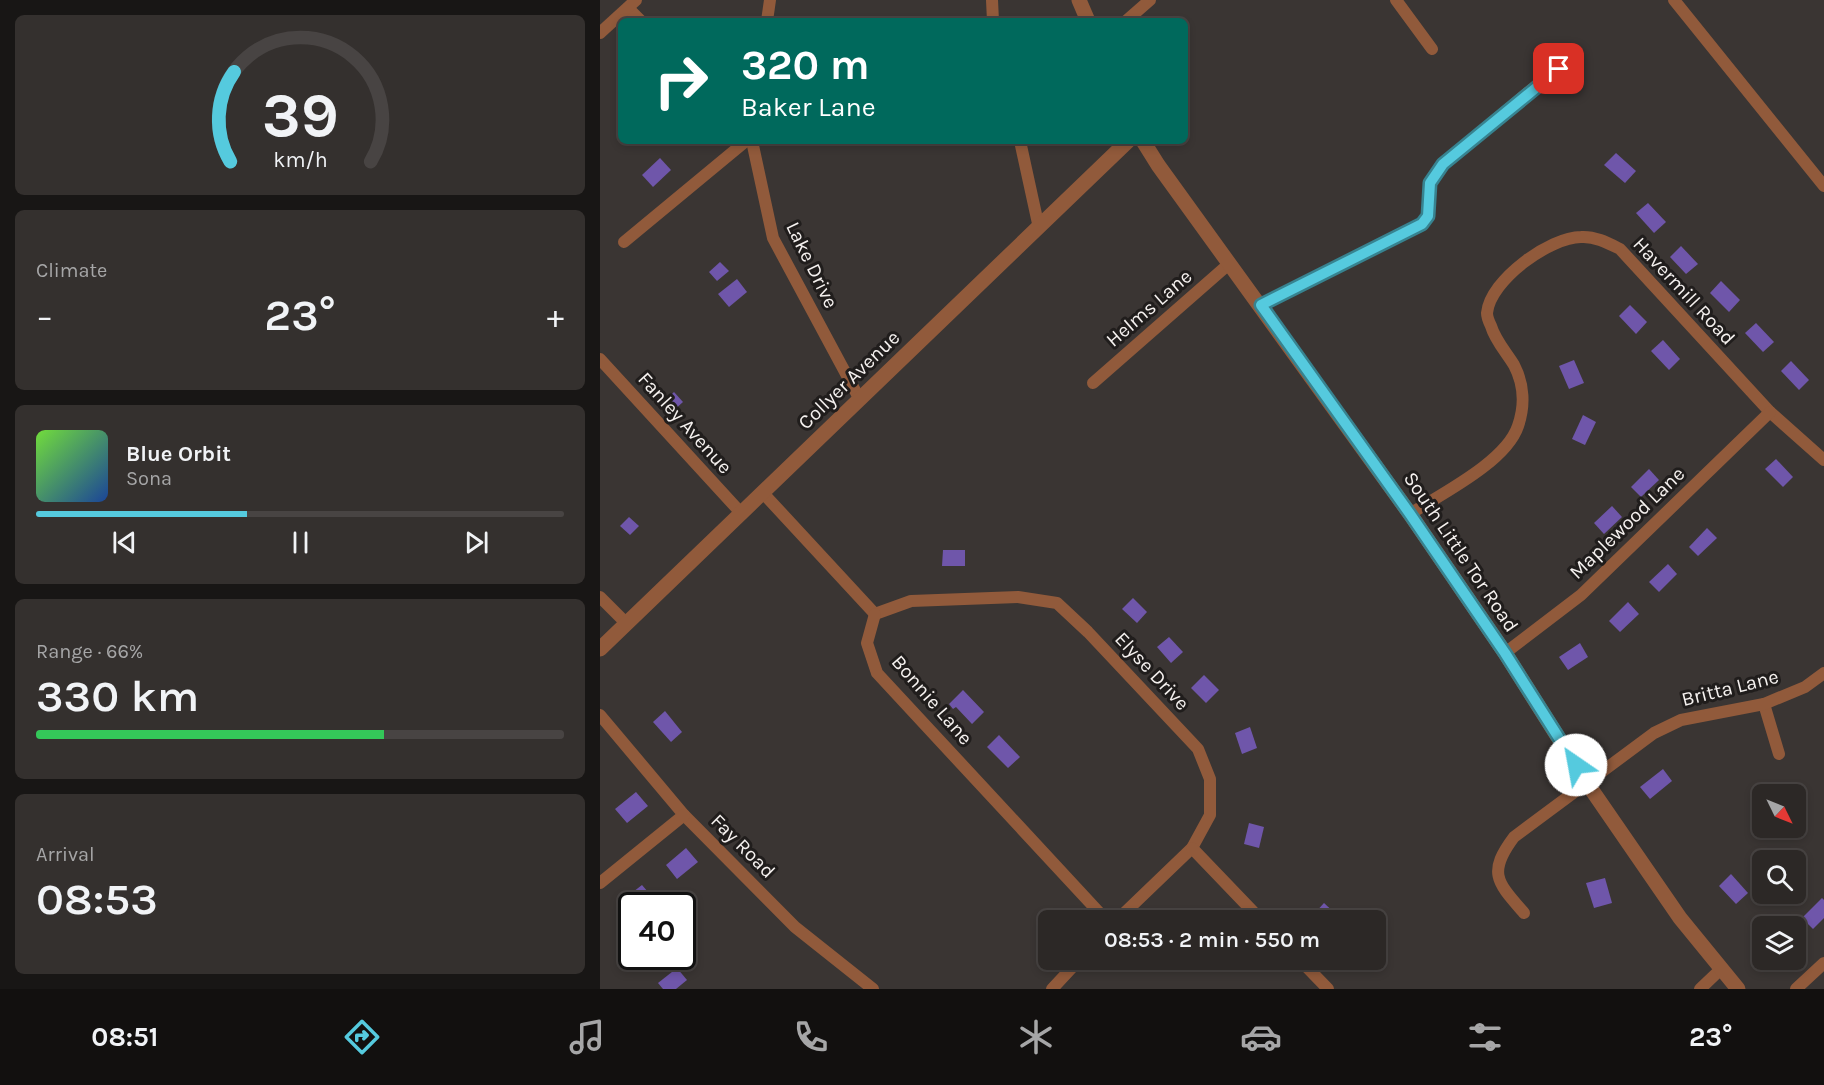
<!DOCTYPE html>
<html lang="en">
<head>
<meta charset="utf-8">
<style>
  :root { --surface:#2c2826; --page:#34302e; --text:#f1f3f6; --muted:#a6a6a7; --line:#484443; --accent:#55cade }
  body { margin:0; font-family:Karla,sans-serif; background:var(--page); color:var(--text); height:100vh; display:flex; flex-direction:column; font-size:22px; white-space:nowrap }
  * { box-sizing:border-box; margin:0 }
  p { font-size:20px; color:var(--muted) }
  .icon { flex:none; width:33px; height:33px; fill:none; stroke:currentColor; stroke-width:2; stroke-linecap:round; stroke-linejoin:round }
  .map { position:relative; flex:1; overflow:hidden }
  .drawer { display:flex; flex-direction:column; gap:15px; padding:15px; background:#181615; width:600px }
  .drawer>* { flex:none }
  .banner { position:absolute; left:18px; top:18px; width:570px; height:126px; border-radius:9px; box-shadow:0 3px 9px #0003,0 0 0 2px var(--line); background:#00695c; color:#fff; overflow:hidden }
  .needle { width:39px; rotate:133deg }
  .buttons { position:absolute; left:1152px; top:784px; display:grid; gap:12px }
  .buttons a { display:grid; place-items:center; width:54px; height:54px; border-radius:9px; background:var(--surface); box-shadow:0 3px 9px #0003,0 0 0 2px var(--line); font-size:30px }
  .speed { position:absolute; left:18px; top:892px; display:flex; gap:12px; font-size:30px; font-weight:700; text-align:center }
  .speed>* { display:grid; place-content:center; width:78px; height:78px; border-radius:50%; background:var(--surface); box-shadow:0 3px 9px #0003,0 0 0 2px var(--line); line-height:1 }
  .speed .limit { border:3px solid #111; border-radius:9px; background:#fff; color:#111 }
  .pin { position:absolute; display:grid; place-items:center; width:51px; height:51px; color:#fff; margin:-26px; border-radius:12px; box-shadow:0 3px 9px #0006 }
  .me { position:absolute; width:66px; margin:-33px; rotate:327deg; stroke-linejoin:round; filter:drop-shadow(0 0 4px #0008) }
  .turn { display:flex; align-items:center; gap:21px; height:126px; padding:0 24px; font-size:27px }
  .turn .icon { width:78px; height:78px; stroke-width:2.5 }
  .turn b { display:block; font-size:42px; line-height:51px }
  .big { font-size:45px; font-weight:600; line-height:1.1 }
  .drawer .tile { flex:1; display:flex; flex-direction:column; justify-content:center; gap:9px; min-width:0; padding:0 21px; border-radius:9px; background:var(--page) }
  .drawer .dial { align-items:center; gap:0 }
  .dial svg { height:156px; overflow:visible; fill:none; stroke:var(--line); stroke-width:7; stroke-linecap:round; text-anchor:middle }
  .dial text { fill:var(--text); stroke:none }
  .song { display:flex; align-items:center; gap:18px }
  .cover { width:72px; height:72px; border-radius:9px; background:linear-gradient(135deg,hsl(100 70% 55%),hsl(220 70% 35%)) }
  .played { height:6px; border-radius:3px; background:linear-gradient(90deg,var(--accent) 40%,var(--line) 40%) }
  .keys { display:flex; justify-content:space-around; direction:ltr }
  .heat { display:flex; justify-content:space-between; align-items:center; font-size:33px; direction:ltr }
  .charge { height:9px; border-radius:4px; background:linear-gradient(90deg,#34c759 66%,var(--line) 0) }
  .trip { position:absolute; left:438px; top:910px; width:348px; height:60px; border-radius:9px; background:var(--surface); box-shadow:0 3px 9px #0003,0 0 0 2px var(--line); font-weight:600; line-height:60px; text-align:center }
  .tabs { display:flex; height:96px; justify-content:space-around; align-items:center; background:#12100f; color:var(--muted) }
  .tabs .icon { width:42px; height:42px }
  .tabs .on { color:var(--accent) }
  .tabs b { font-size:27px; color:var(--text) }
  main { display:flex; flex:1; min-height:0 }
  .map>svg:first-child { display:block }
</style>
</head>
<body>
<main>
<section class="drawer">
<div class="tile dial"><svg viewBox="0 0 100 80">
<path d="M14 69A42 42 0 1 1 86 69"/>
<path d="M14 69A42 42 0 0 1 16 23" stroke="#55cade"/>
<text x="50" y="56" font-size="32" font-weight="700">39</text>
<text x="50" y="72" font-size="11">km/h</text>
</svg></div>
<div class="tile"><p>Climate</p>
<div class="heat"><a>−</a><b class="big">23°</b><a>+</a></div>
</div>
<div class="tile">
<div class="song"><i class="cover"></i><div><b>Blue Orbit</b><p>Sona</p></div></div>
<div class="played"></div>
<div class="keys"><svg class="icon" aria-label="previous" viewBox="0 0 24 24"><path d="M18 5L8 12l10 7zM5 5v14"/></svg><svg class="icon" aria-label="pause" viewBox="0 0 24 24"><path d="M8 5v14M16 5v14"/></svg><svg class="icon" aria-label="next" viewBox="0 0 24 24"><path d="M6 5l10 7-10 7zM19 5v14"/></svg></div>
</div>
<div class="tile"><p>Range · 66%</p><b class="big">330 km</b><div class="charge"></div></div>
<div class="tile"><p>Arrival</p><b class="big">08:53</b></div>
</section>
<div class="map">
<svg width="1224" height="989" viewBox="0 0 1224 989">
  <rect width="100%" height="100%" fill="#3a3533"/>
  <g fill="#6f56aa">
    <path d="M1016,153l20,18 -11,12 -21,-18z"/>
    <path d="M60,158l11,12 -18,17 -11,-12z"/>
    <path d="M1048,203l18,19 -12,11 -18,-20z"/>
    <path d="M1081,246l17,18 -12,10 -16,-17z"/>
    <path d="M120,262l9,9 -12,10 -8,-9z"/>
    <path d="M137,279l10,13 -18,15 -11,-13z"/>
    <path d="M1121,281l19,19 -11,12 -19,-19z"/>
    <path d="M1030,305l17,17 -11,12 -17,-18z"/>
    <path d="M1156,323l18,19 -11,10 -18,-19z"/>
    <path d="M1063,340l17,19 -11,11 -18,-19z"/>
    <path d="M974,360l10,23 -15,6 -10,-23z"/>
    <path d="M1191,361l18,19 -10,10 -18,-19z"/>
    <path d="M74,392l9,10 -10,9 -9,-9z"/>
    <path d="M983,415l13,7 -11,23 -13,-6z"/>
    <path d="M1176,459l17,18 -10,10 -18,-18z"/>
    <path d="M1049,469l10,11 -18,17 -10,-10z"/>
    <path d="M1012,506l10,11 -18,17 -10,-11z"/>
    <path d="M29,517l10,9 -9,9 -10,-9z"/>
    <path d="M1107,528l10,10 -19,18 -9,-9z"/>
    <path d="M343,550h22v16h-23z"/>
    <path d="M1068,564l9,10 -18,18 -10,-10z"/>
    <path d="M533,598l14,14 -10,11 -15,-14z"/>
    <path d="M1028,602l11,12 -19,18 -11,-11z"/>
    <path d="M569,637l14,15 -12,11 -14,-16z"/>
    <path d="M980,643l8,14 -20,13 -9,-13z"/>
    <path d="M604,675l15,15 -13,13 -15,-15z"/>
    <path d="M363,690l21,22 -12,12 -16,-17 -3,2 -4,-5z"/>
    <path d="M65,711l17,21 -11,10 -18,-20z"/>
    <path d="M650,727l7,21 -15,6 -7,-21z"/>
    <path d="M399,735l21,22 -12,11 -21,-21z"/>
    <path d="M1063,769l9,12 -22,18 -10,-12z"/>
    <path d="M36,792l12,14 -21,17 -12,-14z"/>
    <path d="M649,823l15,4 -5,21 -15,-4z"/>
    <path d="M86,848l12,14 -21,17 -11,-14z"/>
    <path d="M1131,874l17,19 -12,11 -17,-18z"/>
    <path d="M1005,878l7,25 -18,5 -8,-25z"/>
    <path d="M42,885l12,14 -9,7h-13v10l-12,-14z"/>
    <path d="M1222,898l2,2v18l-11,11 -11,-11z"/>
    <path d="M724,903l15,14 -3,4h-15l-7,-7z"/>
    <path d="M77,968l10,12 -11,9h-13l-5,-6z"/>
  </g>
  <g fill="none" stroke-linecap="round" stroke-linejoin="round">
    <g stroke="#915a3b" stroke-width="12">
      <path d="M392,0l1,21"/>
      <path d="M796,0l36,49"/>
      <path d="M1074,0l150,186"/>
      <path d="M28,8l13,13"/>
      <path d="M167,21l3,-21"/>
      <path d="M526,21l24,-21"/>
      <path d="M0,33l36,-33"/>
      <path d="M152,141l21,97 86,160"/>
      <path d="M420,141l19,87"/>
      <path d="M24,242l122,-101"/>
      <path d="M661,305l161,-82 6,-7 2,-32 13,-20 101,-85 29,-20"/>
      <path d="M0,359l142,155"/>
      <path d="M493,383l137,-120"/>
      <path d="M163,493l112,121"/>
      <path d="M810,514c31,-20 96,-52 108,-88 7,-20 6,-42 -4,-61 -8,-13 -19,-25 -23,-39 -2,-4 -4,-9 -4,-13 3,-33 63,-76 94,-76 14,-1 27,6 39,12l150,163 54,48"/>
      <path d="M0,597l26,26"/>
      <path d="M275,614l36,-13 107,-4 39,6 31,29 110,117 12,30v36l-18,33 -76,73"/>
      <path d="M275,614l-8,29 10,30 230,248"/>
      <path d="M905,653l76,-58 189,-183"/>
      <path d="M1164,704l15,50"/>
      <path d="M0,715l84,100 111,112 78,62"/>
      <path d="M592,848l70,73"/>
      <path d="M0,883l84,-68"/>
      <path d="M924,913c-27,-31 -37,-40 -10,-76l140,-104 27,-13 83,-16 41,-17 19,-14"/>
      <path d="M700,960l28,29"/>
      <path d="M452,989l27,-29"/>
      <path d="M1100,989l21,-20"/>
      <path d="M1196,989l28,-26"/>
    </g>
    <g stroke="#915a3b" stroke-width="15">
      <path d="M479,0l9,21"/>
      <path d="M543,141l15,24 252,349 95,139 82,130 93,135 58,71"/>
      <path d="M0,649l528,-508"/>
    </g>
  </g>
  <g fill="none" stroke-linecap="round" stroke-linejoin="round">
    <defs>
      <path id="route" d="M959,69l-116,95 -13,19 -2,33 -6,8 -161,81 149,209 95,139 71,112"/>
    </defs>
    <use href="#route" stroke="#378390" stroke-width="15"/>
    <use href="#route" stroke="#55cade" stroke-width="10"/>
  </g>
  <g text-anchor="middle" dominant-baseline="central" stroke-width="6" stroke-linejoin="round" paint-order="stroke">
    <g font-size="20" fill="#f5f1ef" stroke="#201d1c">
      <text transform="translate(212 265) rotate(64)">Lake Drive</text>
      <text transform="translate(1084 291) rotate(47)">Havermill Road</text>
      <text transform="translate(549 308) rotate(-41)">Helms Lane</text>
      <text transform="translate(249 380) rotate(-44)">Collyer Avenue</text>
      <text transform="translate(85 423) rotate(48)">Fanley Avenue</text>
      <text transform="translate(1027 523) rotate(-44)">Maplewood Lane</text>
      <text transform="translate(861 552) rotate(56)">South Little Tor Road</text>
      <text transform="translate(552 671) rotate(47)">Elyse Drive</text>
      <text transform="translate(1130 688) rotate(-14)">Britta Lane</text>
      <text transform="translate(332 700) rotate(49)">Bonnie Lane</text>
      <text transform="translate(143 846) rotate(45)">Fay Road</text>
    </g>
  </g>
</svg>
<div class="buttons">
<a><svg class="needle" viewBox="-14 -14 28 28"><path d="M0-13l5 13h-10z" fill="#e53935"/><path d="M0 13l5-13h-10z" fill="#a6a6a7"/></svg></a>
<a><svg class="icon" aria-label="search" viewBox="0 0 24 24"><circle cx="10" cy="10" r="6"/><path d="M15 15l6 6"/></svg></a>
<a><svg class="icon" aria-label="layers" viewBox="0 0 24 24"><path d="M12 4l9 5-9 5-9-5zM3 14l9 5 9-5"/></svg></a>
</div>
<div class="speed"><div class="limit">40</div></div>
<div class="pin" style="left:959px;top:69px;background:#d93025"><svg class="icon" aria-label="arrive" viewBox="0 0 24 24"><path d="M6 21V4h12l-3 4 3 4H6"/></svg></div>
<svg class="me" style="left:976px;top:765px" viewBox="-20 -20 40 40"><circle r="19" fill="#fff"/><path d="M0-13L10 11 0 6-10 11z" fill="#55cade"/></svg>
<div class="trip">08:53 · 2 min · 550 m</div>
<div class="banner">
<div class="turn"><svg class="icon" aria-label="right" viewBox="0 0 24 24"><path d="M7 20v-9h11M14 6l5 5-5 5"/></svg><div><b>320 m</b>Baker Lane</div></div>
</div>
</div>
</main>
<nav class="tabs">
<b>08:51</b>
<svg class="icon on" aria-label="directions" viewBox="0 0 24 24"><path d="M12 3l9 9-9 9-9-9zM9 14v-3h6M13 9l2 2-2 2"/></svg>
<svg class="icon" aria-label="music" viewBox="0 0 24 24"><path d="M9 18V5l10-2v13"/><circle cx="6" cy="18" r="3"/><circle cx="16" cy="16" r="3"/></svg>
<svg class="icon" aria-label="phone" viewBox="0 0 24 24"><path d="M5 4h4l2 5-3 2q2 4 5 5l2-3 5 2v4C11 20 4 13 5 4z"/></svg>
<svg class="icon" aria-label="climate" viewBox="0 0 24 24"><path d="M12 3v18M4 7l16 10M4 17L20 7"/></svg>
<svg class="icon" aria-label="car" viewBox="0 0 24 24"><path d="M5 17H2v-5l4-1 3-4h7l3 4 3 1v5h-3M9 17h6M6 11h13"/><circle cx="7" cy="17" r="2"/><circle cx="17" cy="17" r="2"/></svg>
<svg class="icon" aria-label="filters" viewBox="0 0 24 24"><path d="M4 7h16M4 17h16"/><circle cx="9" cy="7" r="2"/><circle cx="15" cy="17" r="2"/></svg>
<b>23°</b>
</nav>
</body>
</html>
